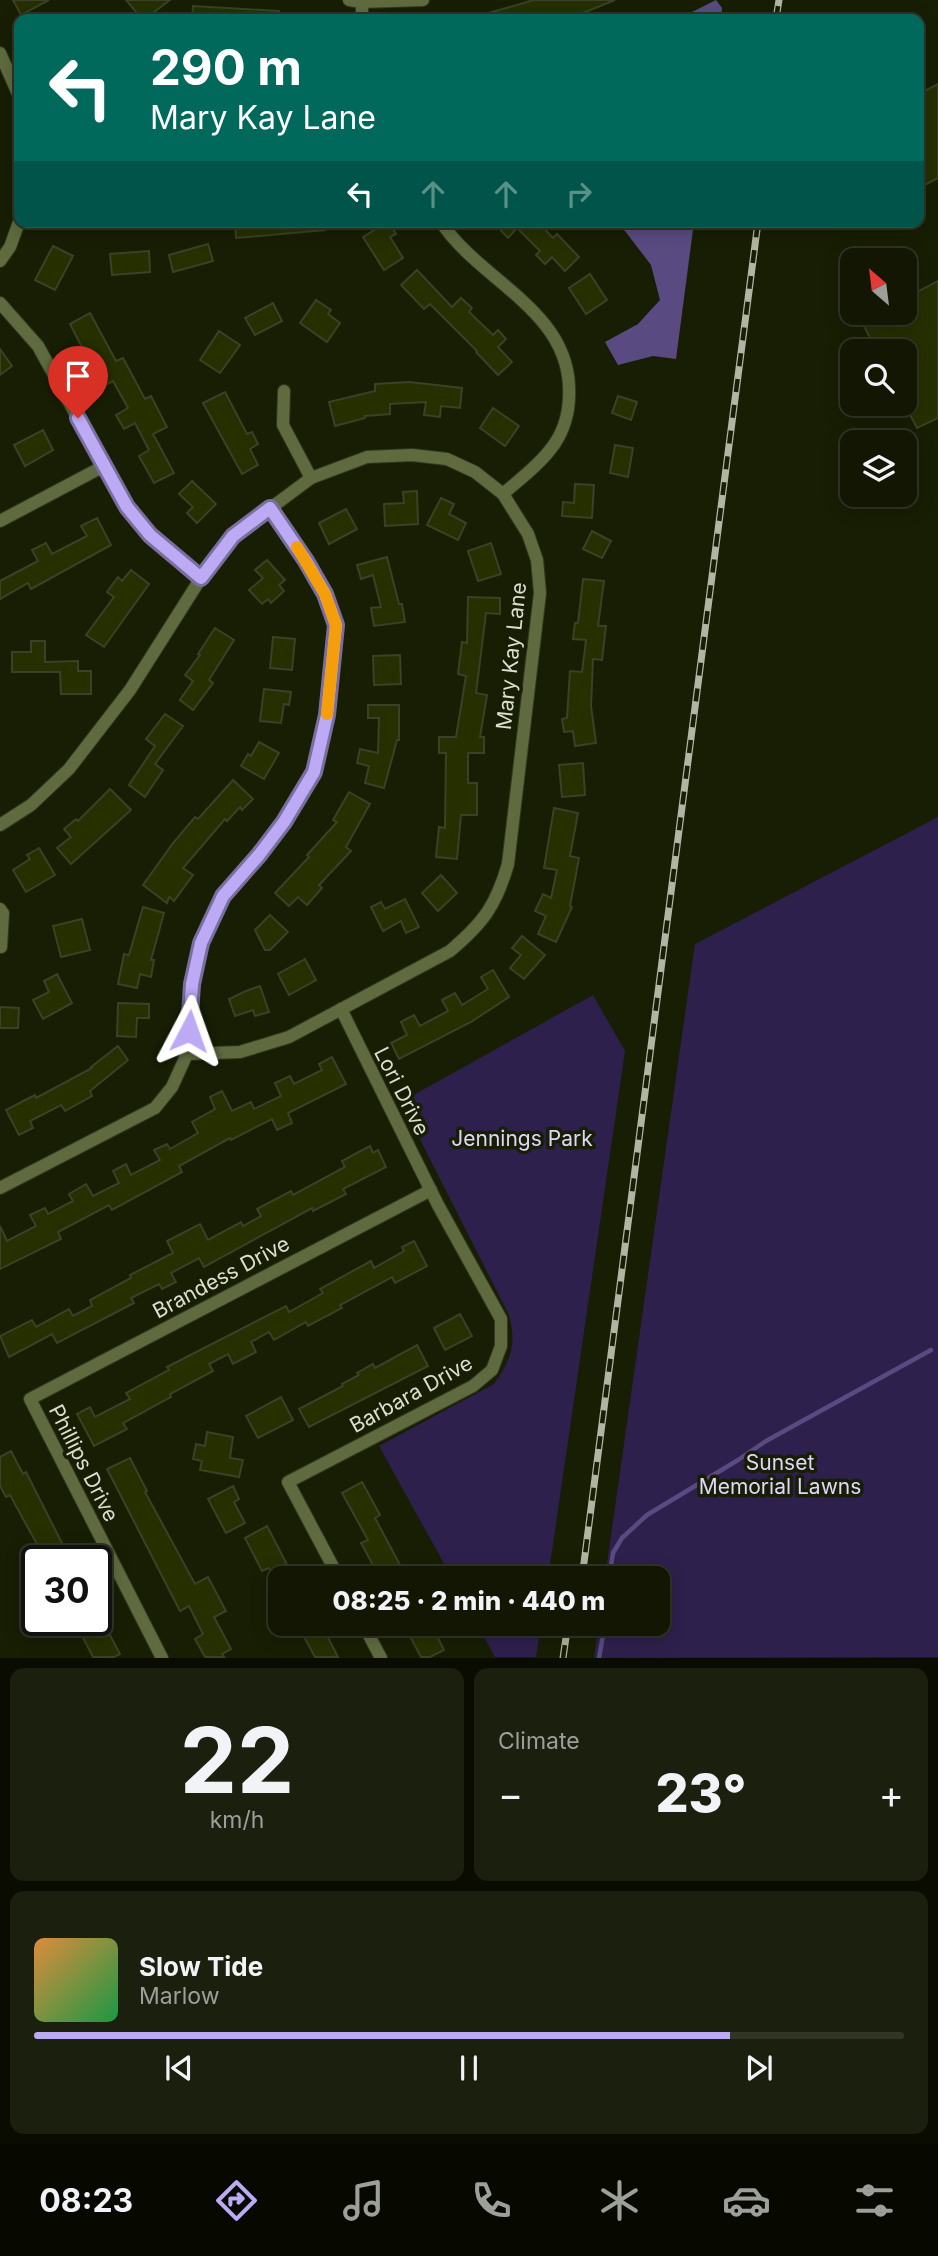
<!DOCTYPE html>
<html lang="en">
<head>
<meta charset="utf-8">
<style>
  :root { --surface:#121603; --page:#1b1f0d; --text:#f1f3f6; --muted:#9c9f9a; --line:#313525; --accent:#bcaaf5 }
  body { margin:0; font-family:Inter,sans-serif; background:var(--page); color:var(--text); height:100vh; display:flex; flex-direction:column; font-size:26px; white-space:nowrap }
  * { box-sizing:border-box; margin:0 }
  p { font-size:23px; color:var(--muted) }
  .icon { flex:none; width:38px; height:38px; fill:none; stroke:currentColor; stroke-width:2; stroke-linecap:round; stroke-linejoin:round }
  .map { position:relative; height:1658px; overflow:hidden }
  .sheet { display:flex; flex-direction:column; gap:10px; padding:10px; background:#0a0c02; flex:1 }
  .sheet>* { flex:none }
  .guide { position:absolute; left:14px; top:14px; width:910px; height:214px; border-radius:14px; box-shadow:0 4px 18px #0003,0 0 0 2px var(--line); background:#00695c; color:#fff; overflow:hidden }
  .needle { width:46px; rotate:332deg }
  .buttons { position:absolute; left:840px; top:248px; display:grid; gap:14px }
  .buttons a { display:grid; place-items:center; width:77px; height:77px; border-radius:14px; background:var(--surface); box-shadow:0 4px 18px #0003,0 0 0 2px var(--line); font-size:35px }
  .speed { position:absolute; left:21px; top:1545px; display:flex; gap:14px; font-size:35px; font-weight:700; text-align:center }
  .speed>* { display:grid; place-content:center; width:91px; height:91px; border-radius:50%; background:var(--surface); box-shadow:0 4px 18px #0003,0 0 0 2px var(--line); line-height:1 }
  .speed .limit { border:4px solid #111; border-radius:10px; background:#fff; color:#111 }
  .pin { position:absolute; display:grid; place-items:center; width:60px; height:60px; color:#fff; margin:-72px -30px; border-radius:50% 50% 50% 0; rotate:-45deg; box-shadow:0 0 7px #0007 }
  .pin .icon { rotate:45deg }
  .me { position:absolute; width:77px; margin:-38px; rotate:4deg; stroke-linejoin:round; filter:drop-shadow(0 0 5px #0008) }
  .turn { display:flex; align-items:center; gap:24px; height:147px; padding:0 21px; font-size:32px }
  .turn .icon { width:91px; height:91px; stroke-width:2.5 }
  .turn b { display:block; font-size:49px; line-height:60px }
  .lanes { display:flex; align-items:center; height:66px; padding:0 21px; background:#0003; justify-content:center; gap:35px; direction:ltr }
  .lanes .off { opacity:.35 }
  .big { font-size:52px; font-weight:800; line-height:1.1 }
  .sheet .widget { flex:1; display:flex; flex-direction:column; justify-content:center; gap:10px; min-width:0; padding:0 24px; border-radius:14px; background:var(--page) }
  .sheet .dial { align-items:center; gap:0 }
  .dial b { font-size:91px; line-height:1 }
  .song { display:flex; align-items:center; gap:21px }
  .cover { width:84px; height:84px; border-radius:10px; background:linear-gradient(135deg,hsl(30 70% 55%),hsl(140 70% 35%)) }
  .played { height:7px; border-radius:4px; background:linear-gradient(90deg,var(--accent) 80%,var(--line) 80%) }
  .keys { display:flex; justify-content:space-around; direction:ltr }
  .heat { display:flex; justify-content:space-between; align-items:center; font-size:38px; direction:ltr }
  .sheet .tiles { flex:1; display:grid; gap:10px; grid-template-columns:1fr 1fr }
  .widget:last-child { grid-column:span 2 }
  .trip { position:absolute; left:268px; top:1566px; width:402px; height:70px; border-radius:14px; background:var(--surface); box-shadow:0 4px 18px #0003,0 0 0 2px var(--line); font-weight:800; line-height:70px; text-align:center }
  .dock { display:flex; height:112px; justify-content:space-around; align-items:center; background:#070901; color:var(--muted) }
  .dock .icon { width:49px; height:49px }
  .dock .current { color:var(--accent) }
  .dock b { font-size:32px; color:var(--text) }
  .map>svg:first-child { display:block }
</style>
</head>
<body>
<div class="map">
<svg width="938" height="1658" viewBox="0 0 938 1658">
  <rect width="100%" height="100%" fill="#181e04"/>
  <g fill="#2e204c">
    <path d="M938,817v840l-344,1 5,-34h59v-46h-53l90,-634z"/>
    <path d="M593,995l32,56 -77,527h-96l-73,-132 115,-62c17,-23 23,-41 15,-69l-108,-213z"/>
    <path d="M477,1624h64l-5,33h-41z"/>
  </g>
  <g fill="#594b81">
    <path d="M716,0l6,8 -1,11h-43z"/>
    <path d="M613,222h81l-18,137 -23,-3 -35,9 -13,-23 33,-18 22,-24 -9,-35 -26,-34z"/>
  </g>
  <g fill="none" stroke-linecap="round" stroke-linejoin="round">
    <g stroke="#594b81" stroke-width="4.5">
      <path d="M609,1578l4,-25 9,-15 25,-23 91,-55 28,-19 165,-91"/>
      <path d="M599,1658l6,-34"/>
    </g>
  </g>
  <g fill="#262f00" stroke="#3a4126" stroke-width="2">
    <path d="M13,0h36l-28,15z"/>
    <path d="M126,0h44l-25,19h-3z"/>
    <path d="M534,0h81l-47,19h-90v-3z"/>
    <path d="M193,6l86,5v8h-87z"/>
    <path d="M938,84v94l-19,10v-94z"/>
    <path d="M235,222h89l1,8 -89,8z"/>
    <path d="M387,222h2l7,12 -6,3 13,21 -19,12 -21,-33z"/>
    <path d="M493,222h45l15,16 4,-4 22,23 -14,14 -13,-14 -7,7 -9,-9 4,-4 -23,-23 -9,10z"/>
    <path d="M208,244l5,17 -40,11 -4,-17z"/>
    <path d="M53,246l20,10 -18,34 -20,-10z"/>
    <path d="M149,251l1,21 -38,3 -2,-21z"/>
    <path d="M417,270l35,37 9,-9 11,10 -3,4 24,23 5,-5 8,9 -8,8 14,15 -14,13 -22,-23 1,-1 -47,-47 -6,5 -23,-24z"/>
    <path d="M590,274l17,26 -21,14 -17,-26z"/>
    <path d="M938,281v137l-21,10 -12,-23v-53h-28l-16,-32 14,-7h30v-15z"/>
    <path d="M316,300l15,10 -3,4 12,9 -13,19 -27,-19z"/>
    <path d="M273,303l9,18 -27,14 -10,-17z"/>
    <path d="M90,313l26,48 7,-3 22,41 6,-3 16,31 -14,7 21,39 -20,10 -15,-27 10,-6 -14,-27 -11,6 -8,-14 12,-7 -15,-27 -11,6 -32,-63z"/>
    <path d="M219,331l21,14 -20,28 -20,-13z"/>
    <path d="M0,349l12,17 -12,9z"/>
    <path d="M409,382l53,6 -2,20 -19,-2 -1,11 -16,-2 2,-13 -36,2v10l-25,2v2l-30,8 -6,-24 46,-11v-7z"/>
    <path d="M225,392l22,42 5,-2 6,12 -8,5 8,16 -16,9 -39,-71z"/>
    <path d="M618,396l19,6 -6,18 -19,-7z"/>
    <path d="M493,408l26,18 -14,20 -25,-18z"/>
    <path d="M43,430l10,20 -28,16 -11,-21z"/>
    <path d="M615,445l18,3 -5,29 -18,-4z"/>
    <path d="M192,481l24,23 -19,19 -10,-10 6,-6 -14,-13z"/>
    <path d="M575,484l19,1 -2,33 -30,-2 1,-14 11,1z"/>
    <path d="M417,491l1,33 -33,2 -1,-22 20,-1 -1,-11z"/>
    <path d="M441,498l13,6 -5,10 17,9 -8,17 -31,-15z"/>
    <path d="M346,509l11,20 -28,15 -10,-21z"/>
    <path d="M97,518l14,27 -80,44 -3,-6 -28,16v-18l38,-20 -6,-11 14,-7 6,11 35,-18 -6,-10z"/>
    <path d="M592,531l19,10 -9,17 -19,-9z"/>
    <path d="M491,543l10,31 -23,7 -10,-30z"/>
    <path d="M387,557l12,47h3l3,18 -31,4 -3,-18 10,-1 -8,-32 -12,4 -4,-14z"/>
    <path d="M267,560l18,20 -6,5 5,6 -13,12 -3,-4 -6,5 -13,-14 14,-12 -8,-8z"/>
    <path d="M131,570l18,14 -45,63 -18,-12 28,-38 -7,-5 11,-15 4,4z"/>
    <path d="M583,579l21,2 -6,45h8l-4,34 -9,-1 -2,47 5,37 -21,3 -2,-15 -9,1 -2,-13 5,-1 3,-47 12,1 4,-32 -13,-1 2,-16h3z"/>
    <path d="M468,597l32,1v16l-14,-1 -10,80 11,2 -7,42h4v16h-16v30h9v32h-16l-4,44 -21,-2 3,-30 6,1 1,-75h-7v-16h17l10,-61 -8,-2 4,-32 5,1z"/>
    <path d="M215,628l19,12 -25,40 4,3 -20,27 -13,-10 13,-19 -8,-6 15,-20 -2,-1z"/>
    <path d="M273,637l22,2 -3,31 -22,-2z"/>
    <path d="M31,641h14v21l33,-1v10h13v23h-30l-1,-22h-48v-20h19z"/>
    <path d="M400,655l1,29 -27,1 -1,-29z"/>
    <path d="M264,689l27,3 -2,13 -5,-1 -3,19 -21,-2z"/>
    <path d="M368,705h31v35h-2l-13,48 -19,-5 4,-17 -12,-3 3,-14 18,4 1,-35h-11z"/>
    <path d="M165,714l18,12 -28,38 8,6 -18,27 -16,-12 26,-39 -9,-7z"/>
    <path d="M259,742l20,11 -15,26 -23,-13 7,-12 3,2z"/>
    <path d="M583,763l2,32 -23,2 -3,-32z"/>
    <path d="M233,780l20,19 -11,11 -2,-3 -13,14 -2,-2 -42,49 10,7 -19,26 -5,-4 -2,6 -24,-18 30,-42 22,-26 3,2z"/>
    <path d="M110,789l21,21 -60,54 -14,-16 14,-11 -7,-8 12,-10 2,2z"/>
    <path d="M349,792l21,12 -24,43 5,4 -32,34 3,3 -15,17 -9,-8 -9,9 -14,-13 34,-36 -2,-2 30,-33 -4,-2z"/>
    <path d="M554,808l24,5 -8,43 9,2 -9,48 2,1 -16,35 -18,-8 8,-18 -11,-5 8,-17 8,4 6,-28 -13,-2z"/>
    <path d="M39,848l16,27 -29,17 -13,-22 17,-11 -3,-4z"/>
    <path d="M441,875l16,18 -19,18 -16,-18z"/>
    <path d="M405,899l14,28 -13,6 -5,-12 -18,10 -12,-24 10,-5 4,7z"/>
    <path d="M143,907l21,6 -13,47h3l-3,17 -11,-3 -3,14 -19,-4 6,-30 5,1z"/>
    <path d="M270,915l18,17 -18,18h-5l-10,-20z"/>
    <path d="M82,919l8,31 -29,7 -8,-31z"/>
    <path d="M522,936l23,19 -21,24 -14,-11 11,-13 -9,-7z"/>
    <path d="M305,959l11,21 -27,15 -11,-21z"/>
    <path d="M493,970l16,27 -38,25 -72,37 -8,-16 16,-8 -6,-13 13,-7 6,11 28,-15 -6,-11 13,-7 7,12 26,-16 -7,-12z"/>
    <path d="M57,974l15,29 -29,16 -10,-19 16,-8 -5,-11z"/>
    <path d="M260,986l9,26 -14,4 -2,-6 -18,6 -6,-17 17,-8z"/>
    <path d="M118,1003l31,1v14h-12l-1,19 -19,-1z"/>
    <path d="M0,1007l19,1 -1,20h-18z"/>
    <path d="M118,1046l10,14 -38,31 2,5 -27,15 -4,-6 -31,16 3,7 -14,7 -13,-25 29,-15 1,3 56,-30 -1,-1z"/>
    <path d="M332,1057l14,27 -58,29 4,10 -15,7 -5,-11 -41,21 -1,-2 -51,28 3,6 -70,38 -3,-5 -51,27 3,7 -61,30v-43l7,15 29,-15 -6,-11 15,-7 3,6 25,-13 -4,-7 17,-10 7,12 26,-13 -6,-12 13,-7 5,11 29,-15 -6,-10 13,-6 3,5 28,-16 -6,-11 23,-13 -5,-12 12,-6 10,20 19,-9 3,7 27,-13 -6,-13 15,-7 4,8 28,-14 -3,-6z"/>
    <path d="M370,1146l3,7 5,-3 8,17 -43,22 3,5 -33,17 -1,-3 -108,59 -5,-9 -28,15 5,9 -14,7 -3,-5 -28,14 3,5 -77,40 -5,-9 -43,23 -9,-21 32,-16 4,7 33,-18 4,7 19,-10 -2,-6 41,-22 -1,-3 43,-22 -6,-12 33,-17 8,16 33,-18 2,4 18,-10 -4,-7 34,-18 2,4 52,-28 -3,-6z"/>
    <path d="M414,1241l13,25 -32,17 -3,-6 -52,28 2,3 -34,18 -2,-4 -32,18 -5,-8 -18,10 5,10 -23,12 -5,-10 -19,10 4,7 -43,23 1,3 -48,26 4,6 -33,17 -17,-32 13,-7 5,10 35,-18 -4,-6 43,-23 -2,-3 119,-61 3,6 34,-19 -3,-4 51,-28 3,7 30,-17 -2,-4z"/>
    <path d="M460,1314l12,22 -27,14 -11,-22z"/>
    <path d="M417,1345l11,21 -119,61 -10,-18 44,-23 -1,-2 17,-9 -2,-2 16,-9 2,4z"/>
    <path d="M281,1397l12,23 -35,18 -12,-22z"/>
    <path d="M207,1432l26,5 -3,21 13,2 -4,17 -39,-7 2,-9 -9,-2 3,-15 9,2z"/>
    <path d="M11,1451l12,23 3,-2 45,89h-28l-8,-14 3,-1 -28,-51 -4,2 -6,-11v-29z"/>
    <path d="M130,1458l17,33 -2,1 50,92 13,-7 18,34 -12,6 17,32 -9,5 2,3h-19l-10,-18 8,-5 -14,-28 -9,5 -73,-142z"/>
    <path d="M362,1482l18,33 -5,3 32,60h-27l-19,-35 7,-3 -26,-47z"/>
    <path d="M233,1486l6,13 -5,3 11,21 -19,10 -18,-34z"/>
    <path d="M267,1526l27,52h-19l-6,-10 -7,3 -17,-33z"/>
    <path d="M77,1620h25l18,34 -6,3h-21l-13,-25 2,-1z"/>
    <path d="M297,1624h24l17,33h-23z"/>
    <path d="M415,1624h16l13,26 -14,7h-9l-15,-28z"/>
  </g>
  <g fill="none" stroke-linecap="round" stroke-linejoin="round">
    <defs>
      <g id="street">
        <path d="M349,0l13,2 61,-2"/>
        <path d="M362,19v-17"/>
        <path d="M0,53l19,43"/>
        <path d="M441,222c38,58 125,87 128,164 3,55 -28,75 -66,108"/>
        <path d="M0,261l10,-14 9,-25"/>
        <path d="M0,303l38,43 89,161 23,28 51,43"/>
        <path d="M284,391l-1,34 28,53"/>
        <path d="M0,521l104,-55"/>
        <path d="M0,825l31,-20 38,-36 61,-79 71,-112 32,-42 78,-58 56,-21 45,-2 35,4 28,13 28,22 25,40 9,26 3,33 -32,271c-12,42 -25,59 -58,87l-161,86 -49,15 -53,2"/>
        <path d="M0,909l3,4 -2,34"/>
        <path d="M0,1188l155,-80 17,-21 15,-33 5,-70 9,-41 22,-47 36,-41 25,-33 30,-50 13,-57 9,-90 -11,-31 -19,-33 -36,-53"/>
        <path d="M339,1578l-51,-96 185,-96 19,-16 9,-24v-27l-63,-114 -97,-196"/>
        <path d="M363,1624l18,34"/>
        <path d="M162,1658l-132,-259 401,-209"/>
      </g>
    </defs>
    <use href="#street" stroke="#333920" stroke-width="14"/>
    <use href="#street" stroke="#5f6b3f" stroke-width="12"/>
    <defs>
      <g id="rail">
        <path d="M776,19l3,-19"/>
        <path d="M582,1578l176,-1356"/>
        <path d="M563,1658l5,-34"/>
      </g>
    </defs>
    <use href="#rail" stroke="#b1b6a4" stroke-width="7"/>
    <use href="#rail" stroke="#181e04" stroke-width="4.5" stroke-dasharray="13" stroke-linecap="butt"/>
  </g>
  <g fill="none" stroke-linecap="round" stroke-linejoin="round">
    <defs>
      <path id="route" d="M78,418l49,89 23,28 51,43 32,-42 37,-28 36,53 19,33 11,31 -9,90 -13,57 -30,50 -25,33 -36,41 -22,47 -9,41 -3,47"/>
    </defs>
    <use href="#route" stroke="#7a6e9f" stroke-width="18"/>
    <use href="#route" stroke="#bcaaf5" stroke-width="12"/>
    <path stroke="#f59e0b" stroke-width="12" d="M297,547l28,47 11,31 -9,89"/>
  </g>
  <g text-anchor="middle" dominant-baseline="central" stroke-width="7" stroke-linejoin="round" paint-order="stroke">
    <g font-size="21" fill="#dadfcf" stroke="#181e04">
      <text transform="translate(511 656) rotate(-84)">Mary Kay Lane</text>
      <text transform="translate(402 1091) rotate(63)">Lori Drive</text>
      <text transform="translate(221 1277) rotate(-28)">Brandess Drive</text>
      <text transform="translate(411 1394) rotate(-29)">Barbara Drive</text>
      <text transform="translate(84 1463) rotate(63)">Phillips Drive</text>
    </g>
    <g font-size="21" fill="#ded7f9" stroke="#181e04">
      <text x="522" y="1138">Jennings Park</text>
      <text x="780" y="1462">Sunset<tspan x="780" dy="24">Memorial Lawns</tspan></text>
    </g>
  </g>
</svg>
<div class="buttons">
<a><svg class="needle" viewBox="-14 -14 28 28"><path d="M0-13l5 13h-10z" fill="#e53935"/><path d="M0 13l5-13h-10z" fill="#9c9f9a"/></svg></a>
<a><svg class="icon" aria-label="search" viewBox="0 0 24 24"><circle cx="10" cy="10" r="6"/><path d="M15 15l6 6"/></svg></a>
<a><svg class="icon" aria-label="layers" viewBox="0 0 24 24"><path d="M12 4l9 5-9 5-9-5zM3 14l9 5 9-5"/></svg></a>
</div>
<div class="speed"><div class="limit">30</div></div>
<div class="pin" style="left:78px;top:418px;background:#d93025"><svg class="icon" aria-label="arrive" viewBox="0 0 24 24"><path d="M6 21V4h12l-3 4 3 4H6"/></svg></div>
<svg class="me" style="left:189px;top:1031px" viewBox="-20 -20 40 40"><path d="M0-17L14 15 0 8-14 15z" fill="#bcaaf5" stroke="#fff" stroke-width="4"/></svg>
<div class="trip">08:25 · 2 min · 440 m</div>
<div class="guide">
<div class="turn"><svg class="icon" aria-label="left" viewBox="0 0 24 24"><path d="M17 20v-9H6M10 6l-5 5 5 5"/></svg><div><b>290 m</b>Mary Kay Lane</div></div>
<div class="lanes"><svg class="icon" aria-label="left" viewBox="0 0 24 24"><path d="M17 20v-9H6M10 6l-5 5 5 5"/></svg><svg class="icon off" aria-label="ahead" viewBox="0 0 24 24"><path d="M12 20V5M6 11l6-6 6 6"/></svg><svg class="icon off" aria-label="ahead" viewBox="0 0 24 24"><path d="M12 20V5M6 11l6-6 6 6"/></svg><svg class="icon off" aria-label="right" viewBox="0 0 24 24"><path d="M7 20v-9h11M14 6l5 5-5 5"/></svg></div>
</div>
</div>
<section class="sheet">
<div class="tiles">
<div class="widget dial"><b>22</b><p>km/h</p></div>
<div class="widget"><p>Climate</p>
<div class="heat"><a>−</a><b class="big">23°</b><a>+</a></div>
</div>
<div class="widget">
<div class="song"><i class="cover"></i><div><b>Slow Tide</b><p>Marlow</p></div></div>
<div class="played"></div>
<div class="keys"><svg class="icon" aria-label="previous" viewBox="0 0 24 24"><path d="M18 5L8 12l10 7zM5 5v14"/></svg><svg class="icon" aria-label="pause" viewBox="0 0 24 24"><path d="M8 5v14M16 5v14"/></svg><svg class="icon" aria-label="next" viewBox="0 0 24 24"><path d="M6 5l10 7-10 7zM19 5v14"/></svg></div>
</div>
</div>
</section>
<nav class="dock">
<b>08:23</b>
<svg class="icon current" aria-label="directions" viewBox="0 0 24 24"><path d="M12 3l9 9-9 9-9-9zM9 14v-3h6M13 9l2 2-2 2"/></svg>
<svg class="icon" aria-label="music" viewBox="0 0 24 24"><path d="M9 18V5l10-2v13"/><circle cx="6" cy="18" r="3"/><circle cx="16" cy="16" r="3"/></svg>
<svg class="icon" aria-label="phone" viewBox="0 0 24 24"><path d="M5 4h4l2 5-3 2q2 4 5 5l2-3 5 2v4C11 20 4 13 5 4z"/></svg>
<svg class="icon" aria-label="climate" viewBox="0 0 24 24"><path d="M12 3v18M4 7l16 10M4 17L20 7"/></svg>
<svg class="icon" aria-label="car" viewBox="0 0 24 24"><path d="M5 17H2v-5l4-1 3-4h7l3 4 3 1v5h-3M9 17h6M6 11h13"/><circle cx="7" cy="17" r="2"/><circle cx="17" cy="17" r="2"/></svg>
<svg class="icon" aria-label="filters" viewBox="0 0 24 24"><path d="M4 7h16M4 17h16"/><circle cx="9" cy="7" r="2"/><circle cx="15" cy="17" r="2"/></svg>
</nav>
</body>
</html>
